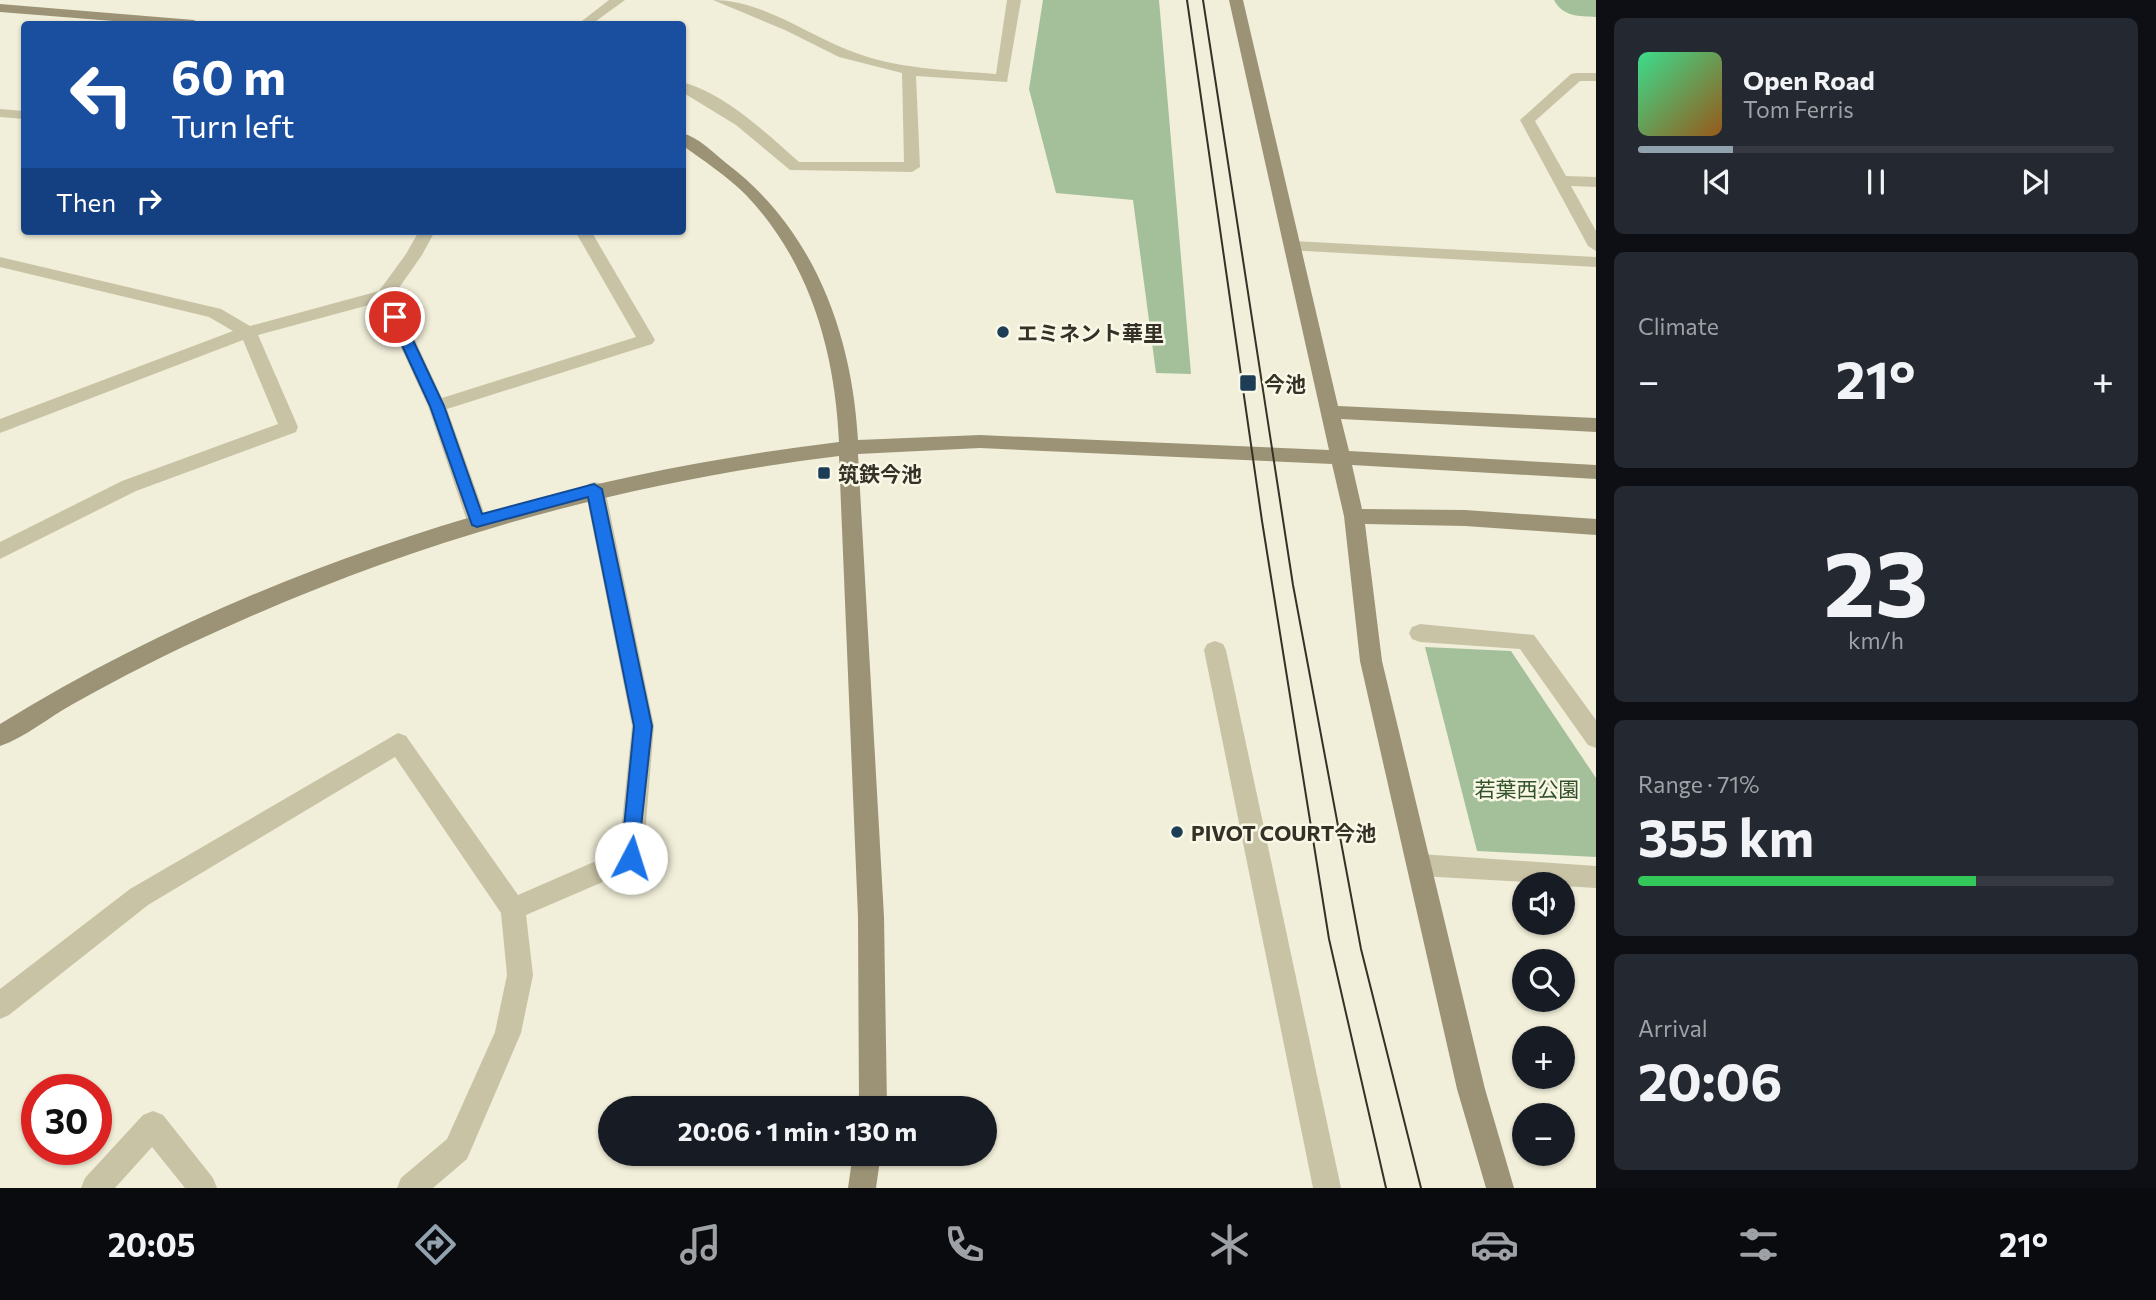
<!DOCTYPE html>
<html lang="en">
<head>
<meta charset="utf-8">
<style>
  :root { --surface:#171b24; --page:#242831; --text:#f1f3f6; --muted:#9ea1a6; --line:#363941; --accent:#92a1ae }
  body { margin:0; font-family:Commissioner,"Noto Sans JP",sans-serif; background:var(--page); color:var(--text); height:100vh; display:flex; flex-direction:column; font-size:26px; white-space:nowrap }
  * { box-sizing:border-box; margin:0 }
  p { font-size:23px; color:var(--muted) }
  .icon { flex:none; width:38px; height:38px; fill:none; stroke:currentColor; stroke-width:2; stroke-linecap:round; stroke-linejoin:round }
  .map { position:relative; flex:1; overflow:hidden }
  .details { display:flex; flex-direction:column; gap:18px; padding:18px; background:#0d0f14; width:560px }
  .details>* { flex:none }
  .banner { position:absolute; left:21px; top:21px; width:665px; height:214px; border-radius:7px; box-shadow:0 2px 5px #0004; background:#1a4fa0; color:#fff; overflow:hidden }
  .tools { position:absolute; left:1512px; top:872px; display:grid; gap:14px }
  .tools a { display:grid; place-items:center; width:63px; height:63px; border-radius:50%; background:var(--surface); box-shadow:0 2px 5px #0004; font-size:35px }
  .speed { position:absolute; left:21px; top:1074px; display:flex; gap:14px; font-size:35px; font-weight:700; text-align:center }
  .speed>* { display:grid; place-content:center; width:91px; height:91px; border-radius:50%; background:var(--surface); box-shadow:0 2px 5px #0004; line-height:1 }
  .speed .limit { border:10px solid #d22; background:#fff; color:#111 }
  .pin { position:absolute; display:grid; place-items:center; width:60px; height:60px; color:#fff; margin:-30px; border:4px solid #fff; border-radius:50%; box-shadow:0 2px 7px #0007 }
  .me { position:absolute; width:77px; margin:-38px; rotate:5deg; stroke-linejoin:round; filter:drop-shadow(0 0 5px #0008) }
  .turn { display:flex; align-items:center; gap:24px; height:147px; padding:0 35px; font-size:32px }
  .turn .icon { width:91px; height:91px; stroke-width:2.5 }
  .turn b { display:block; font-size:49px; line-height:60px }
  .then { display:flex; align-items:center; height:66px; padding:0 35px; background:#0003; gap:14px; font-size:26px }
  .big { font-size:52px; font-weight:700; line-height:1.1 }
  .details .tile { flex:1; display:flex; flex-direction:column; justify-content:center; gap:10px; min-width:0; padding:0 24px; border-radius:10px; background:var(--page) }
  .details .dial { align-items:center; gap:0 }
  .dial b { font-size:91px; line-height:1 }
  .song { display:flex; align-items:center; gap:21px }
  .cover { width:84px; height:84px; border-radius:10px; background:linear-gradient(135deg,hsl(150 70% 55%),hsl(30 70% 35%)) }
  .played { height:7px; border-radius:4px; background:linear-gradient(90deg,var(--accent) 20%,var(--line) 20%) }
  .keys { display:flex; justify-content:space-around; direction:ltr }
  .heat { display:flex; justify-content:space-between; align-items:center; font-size:38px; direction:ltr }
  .charge { height:10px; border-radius:5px; background:linear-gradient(90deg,#34c759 71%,var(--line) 0) }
  .trip { position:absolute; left:598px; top:1096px; width:399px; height:70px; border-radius:35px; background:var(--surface); box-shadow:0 2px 5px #0004; font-weight:700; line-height:70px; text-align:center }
  .dock { display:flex; height:112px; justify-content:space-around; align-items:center; background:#090b0e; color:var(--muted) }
  .dock .icon { width:49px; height:49px }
  .dock .current { color:var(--accent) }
  .dock b { font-size:32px; color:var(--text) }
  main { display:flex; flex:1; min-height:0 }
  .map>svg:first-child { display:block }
</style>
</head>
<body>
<main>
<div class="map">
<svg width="1596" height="1188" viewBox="0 0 1596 1188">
  <rect width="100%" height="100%" fill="#f1efd9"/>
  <g fill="#a4c09a">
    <path d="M1043,0h116l32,374 -35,-1 -23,-173 -77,-7 -27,-104z"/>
    <path d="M1554,0h42v17c-17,-1 -33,0 -42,-17z"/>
    <path d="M1425,647l86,4 85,127v79l-119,-6z"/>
  </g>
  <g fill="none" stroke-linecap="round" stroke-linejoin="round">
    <g fill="#c9c3a6" fill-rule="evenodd">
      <path d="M609,0h16l-33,24h-14z"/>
      <path d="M713,0c48,0 91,33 135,50 46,19 99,20 148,24l11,-74h14l-14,82 -91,-6 4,91 -8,5 -122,-2 -54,-45 -54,-33v-10c44,12 84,51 117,80h105l-2,-89 -63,-16 -54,-27z"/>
      <path d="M1576,73h20v8h-16l-45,40 31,55 30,1v10l-25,-1 25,45v20l-8,-5 -68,-126 51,-46z"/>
      <path d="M0,109l24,2v8l-24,-2z"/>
      <path d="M419,231h16l-13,24 -28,40 48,103 194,-61 -61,-106h16l64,109 -3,4 -205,65 40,112 -3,5 -7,3 -7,-3 -3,-5 -39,-115 -48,-104 -122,33 40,92 -2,5 -160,59 -136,68v-17l122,-61 156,-57 -35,-84 -243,93v-14l233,-88 -24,-14 -209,-50v-10l221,52 29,17 129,-35 27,-37z"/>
      <path d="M1293,241l303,16v10l-309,-17 -2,-4z"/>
      <path d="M595,482l7,2 3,5 49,237 -11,132 -3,8 -114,49 7,60 -12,58 -54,126 -34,29h-36l4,-10 46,-39 48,-107 12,-57 -6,-62 -106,-156 -247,148 -139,110 -9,4v-30l130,-100 268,-156 8,3 112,159 101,-44 13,-125 -47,-237 3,-5z"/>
      <path d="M1420,624l114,11 62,85v28l-8,-3 -68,-96 -100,-7 -8,-3 -3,-6 3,-6z"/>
      <path d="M1215,641l8,3 3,6 115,538h-28l-109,-538 3,-6z"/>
      <path d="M1420,854l176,12v22l-33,-2v-2l-143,-8 -9,-3 -3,-8 3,-8z"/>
      <path d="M153,1111l10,4 50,63 4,10h-32l-33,-41 -37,41h-34l4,-10 58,-63z"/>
    </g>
    <g fill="#9c9377" fill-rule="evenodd">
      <path d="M1229,0h14l95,406 258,12v14l-255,-13 8,32 247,14v14l-244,-14 10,44 103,1 131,9v16l-131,-9 -100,-2 17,137 103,428 29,99h-28l-29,-99 -97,-428 -16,-145 -12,-52 -352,-16 -122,6 26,463 3,191h-28l-1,-191 -19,-461c-215,26 -421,84 -619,174 -50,22 -99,47 -147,74 -24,13 -47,33 -73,42v-22c253,-155 545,-247 839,-282 -4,-90 -29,-180 -93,-247 -19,-19 -42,-34 -64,-50v-12c16,4 32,20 44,30 88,66 126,171 132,277l122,-5 349,15z"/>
      <path d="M0,4l194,16 7,4h-50l-151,-12z"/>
      <path d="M853,1153h28l-5,35h-28z"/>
    </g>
    <g stroke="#353127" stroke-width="2">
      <path d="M1187,0l75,521 67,418 57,249"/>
      <path d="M1203,0l90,585 68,364 60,239"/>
    </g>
  </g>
  <path fill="#1a73e8" stroke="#114b97" stroke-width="2" d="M395,313l7,4 42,89 38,108 112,-30 8,5 50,237 -15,138 -6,2 -7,-2 -3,-6 13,-132 -46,-229 -111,30 -5,-2 -42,-119 -41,-89z"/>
  <g fill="#1d3c56" stroke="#f9f8e6" stroke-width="2.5">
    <circle cx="1003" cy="332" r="7"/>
    <rect x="1239" y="374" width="18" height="18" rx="3.5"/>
    <rect x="817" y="466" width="14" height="14" rx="3.5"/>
    <circle cx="1177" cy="832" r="7"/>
  </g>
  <g text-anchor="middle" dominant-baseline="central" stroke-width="5" stroke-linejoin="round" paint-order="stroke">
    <g font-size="21" font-weight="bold" fill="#353127" stroke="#f9f8e6" text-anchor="start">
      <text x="1017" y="332">エミネント華里</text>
      <text x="1264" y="383">今池</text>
      <text x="838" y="473">筑鉄今池</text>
      <text x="1191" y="832">PIVOT COURT今池</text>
    </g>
    <g font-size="21" fill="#34532b" stroke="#f9f8e6">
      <text x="1527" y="788">若葉西公園</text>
    </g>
  </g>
</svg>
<div class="tools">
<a><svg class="icon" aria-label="sound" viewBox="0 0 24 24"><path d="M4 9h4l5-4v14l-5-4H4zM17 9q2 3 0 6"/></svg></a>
<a><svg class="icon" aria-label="search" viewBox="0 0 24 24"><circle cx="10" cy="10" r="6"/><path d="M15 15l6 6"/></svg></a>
<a>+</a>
<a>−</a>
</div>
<div class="speed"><div class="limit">30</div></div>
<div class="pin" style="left:395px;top:317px;background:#d93025"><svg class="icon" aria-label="arrive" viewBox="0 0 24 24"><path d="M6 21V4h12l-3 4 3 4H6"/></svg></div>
<svg class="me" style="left:631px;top:858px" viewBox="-20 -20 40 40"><circle r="19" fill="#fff"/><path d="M0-13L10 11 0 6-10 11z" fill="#1a73e8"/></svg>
<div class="trip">20:06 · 1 min · 130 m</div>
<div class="banner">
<div class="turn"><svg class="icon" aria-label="left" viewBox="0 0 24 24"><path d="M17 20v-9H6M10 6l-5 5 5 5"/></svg><div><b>60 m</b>Turn left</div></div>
<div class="then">Then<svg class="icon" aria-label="right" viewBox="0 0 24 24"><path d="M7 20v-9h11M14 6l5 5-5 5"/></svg></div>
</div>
</div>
<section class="details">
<div class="tile">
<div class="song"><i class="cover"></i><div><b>Open Road</b><p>Tom Ferris</p></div></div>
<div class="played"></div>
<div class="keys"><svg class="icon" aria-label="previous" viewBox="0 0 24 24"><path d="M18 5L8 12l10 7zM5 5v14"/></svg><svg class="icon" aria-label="pause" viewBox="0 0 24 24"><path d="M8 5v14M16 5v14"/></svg><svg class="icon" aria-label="next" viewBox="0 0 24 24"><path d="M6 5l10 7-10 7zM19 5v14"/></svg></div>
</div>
<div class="tile"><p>Climate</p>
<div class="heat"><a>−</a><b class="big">21°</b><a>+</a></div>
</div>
<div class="tile dial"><b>23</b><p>km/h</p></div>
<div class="tile"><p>Range · 71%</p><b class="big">355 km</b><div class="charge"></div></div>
<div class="tile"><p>Arrival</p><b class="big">20:06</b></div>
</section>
</main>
<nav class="dock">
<b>20:05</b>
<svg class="icon current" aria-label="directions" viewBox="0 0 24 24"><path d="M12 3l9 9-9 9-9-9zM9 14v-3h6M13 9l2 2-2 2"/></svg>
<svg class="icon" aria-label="music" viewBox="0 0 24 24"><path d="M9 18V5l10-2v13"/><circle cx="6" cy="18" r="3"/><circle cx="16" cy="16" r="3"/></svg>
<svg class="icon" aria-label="phone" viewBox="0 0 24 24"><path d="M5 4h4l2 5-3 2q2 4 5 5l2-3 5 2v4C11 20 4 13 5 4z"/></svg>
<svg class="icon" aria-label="climate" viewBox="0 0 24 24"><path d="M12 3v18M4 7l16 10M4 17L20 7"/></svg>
<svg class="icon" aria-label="car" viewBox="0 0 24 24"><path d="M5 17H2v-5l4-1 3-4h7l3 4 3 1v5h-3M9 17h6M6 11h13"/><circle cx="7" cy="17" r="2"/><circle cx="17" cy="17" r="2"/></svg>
<svg class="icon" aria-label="filters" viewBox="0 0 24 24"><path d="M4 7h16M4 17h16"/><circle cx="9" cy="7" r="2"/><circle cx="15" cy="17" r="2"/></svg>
<b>21°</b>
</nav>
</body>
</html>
